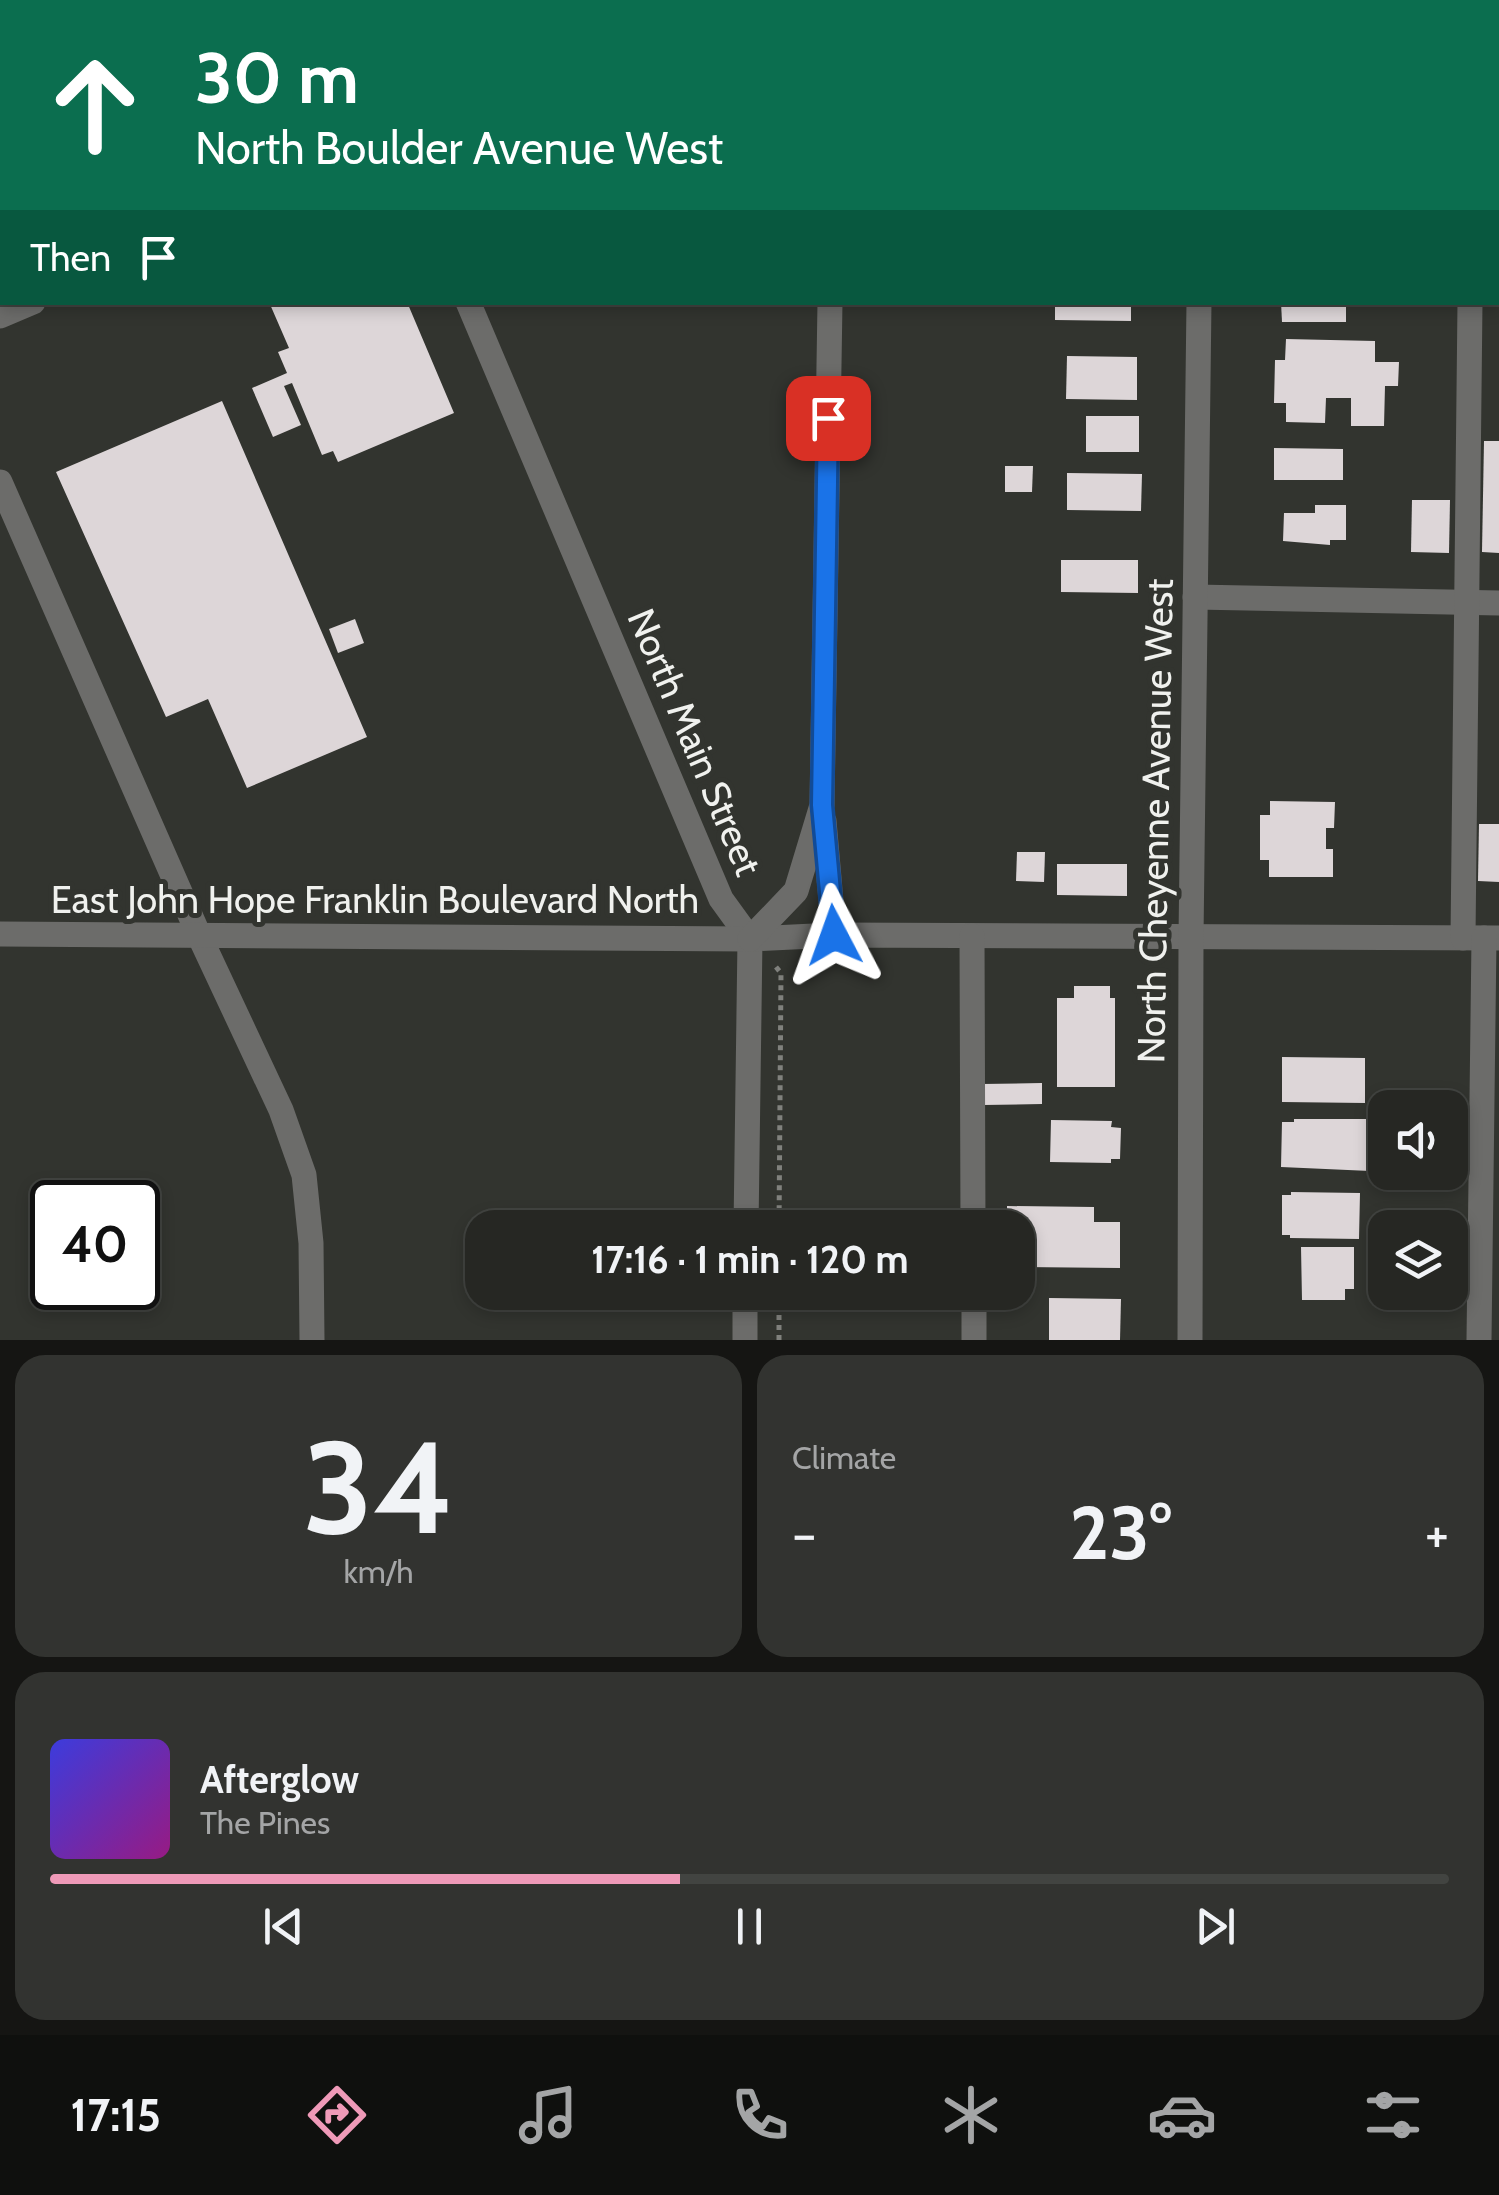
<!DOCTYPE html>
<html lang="en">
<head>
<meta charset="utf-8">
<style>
  :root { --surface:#262723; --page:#323330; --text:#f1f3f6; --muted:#a4a5a6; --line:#424441; --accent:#ef9ab8 }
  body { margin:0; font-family:Cabin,sans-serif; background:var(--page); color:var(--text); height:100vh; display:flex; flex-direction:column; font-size:38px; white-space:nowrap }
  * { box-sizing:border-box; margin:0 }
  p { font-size:32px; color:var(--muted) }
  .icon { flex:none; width:55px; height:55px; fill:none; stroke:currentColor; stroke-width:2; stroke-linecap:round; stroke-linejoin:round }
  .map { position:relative; height:1340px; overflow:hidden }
  .sheet { display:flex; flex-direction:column; gap:15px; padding:15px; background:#151513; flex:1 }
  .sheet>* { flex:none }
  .guide { position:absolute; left:0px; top:0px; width:1500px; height:305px; box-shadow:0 5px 15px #0003,0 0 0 2px var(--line); background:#0b6e4f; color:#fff; overflow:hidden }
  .fabs { position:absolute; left:1368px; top:1090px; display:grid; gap:20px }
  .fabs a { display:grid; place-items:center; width:100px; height:100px; border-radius:20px; background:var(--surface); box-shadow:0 5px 15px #0003,0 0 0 2px var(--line); font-size:50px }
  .speed { position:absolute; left:30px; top:1180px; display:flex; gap:20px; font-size:50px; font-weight:700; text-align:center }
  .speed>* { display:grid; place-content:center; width:130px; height:130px; border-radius:50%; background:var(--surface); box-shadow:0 5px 15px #0003,0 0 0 2px var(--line); line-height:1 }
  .speed .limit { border:5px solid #111; border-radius:15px; background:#fff; color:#111 }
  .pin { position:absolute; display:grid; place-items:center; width:85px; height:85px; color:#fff; margin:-42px; border-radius:20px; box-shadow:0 5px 15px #0006 }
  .me { position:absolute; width:110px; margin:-55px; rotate:356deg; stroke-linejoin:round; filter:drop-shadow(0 0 8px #0008) }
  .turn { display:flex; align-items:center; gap:35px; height:210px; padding:0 30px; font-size:45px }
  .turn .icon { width:130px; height:130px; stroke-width:2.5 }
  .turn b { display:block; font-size:70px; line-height:85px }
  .then { display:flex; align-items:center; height:95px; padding:0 30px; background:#0003; gap:20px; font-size:38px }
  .big { font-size:75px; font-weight:800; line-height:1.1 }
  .sheet .tile { flex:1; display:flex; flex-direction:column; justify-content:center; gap:15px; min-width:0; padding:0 35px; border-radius:30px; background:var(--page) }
  .sheet .dial { align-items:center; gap:0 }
  .dial b { font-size:130px; line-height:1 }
  .song { display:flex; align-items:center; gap:30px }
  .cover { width:120px; height:120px; border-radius:15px; background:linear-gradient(135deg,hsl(240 70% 55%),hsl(310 70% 35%)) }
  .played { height:10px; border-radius:5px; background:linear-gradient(90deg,var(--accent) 45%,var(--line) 45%) }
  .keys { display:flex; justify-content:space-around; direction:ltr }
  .heat { display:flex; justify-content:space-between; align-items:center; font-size:55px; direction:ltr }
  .sheet .tiles { flex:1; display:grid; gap:15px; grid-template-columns:1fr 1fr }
  .tile:last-child { grid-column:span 2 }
  .trip { position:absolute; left:465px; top:1210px; width:570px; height:100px; border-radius:30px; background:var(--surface); box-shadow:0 5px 15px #0003,0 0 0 2px var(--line); font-weight:800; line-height:100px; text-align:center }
  .tabs { display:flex; height:160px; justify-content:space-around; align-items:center; background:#0f100e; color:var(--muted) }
  .tabs .icon { width:70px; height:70px }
  .tabs .active { color:var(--accent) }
  .tabs b { font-size:45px; color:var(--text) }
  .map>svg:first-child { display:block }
</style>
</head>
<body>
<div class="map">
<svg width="1499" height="1340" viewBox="0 0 1499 1340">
  <rect width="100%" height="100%" fill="#32342f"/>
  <g fill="#ddd6d8">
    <path d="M269,302h138l47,111 -116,49 -5,-11 -11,4 -30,-72 -8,3 17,39 -28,12 -21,-49 35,-15 -9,-21 11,-4z"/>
    <path d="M1055,302h76v19l-76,-1z"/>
    <path d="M1281,302h65v20h-64z"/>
    <path d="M1286,339l89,2v21h24l-1,24h-13l-1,40h-33v-28h-25l-1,25 -39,-1v-19h-12l1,-43h10z"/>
    <path d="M1067,356l70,1v43l-71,-1z"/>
    <path d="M222,401l145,336 -120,51 -39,-89 -42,18 -110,-245z"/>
    <rect x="1086" y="416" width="53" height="36"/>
    <path d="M1484,441h15v112l-17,-1z"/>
    <path d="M1274,448l69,1v31h-69z"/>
    <path d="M1005,466h28l-1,26h-27z"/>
    <path d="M1067,473l75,1 -1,37 -74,-1z"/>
    <path d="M1412,500h38l-1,53 -38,-1z"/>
    <path d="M1315,505h31v35h-16v5l-47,-4 1,-28h31z"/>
    <path d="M1061,560h77v33l-77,-1z"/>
    <path d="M355,619l9,24 -26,10 -9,-24z"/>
    <path d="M1270,801l65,1 -1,26h-8v21h7v28h-64v-17h-9v-45h10z"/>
    <path d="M1479,824h20v58l-21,-1z"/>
    <path d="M1017,852h28l-1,30 -28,-1z"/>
    <path d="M1057,864h70v32l-70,-1z"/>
    <path d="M1074,986h36v12h5v89h-58v-89h17z"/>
    <path d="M1282,1057l83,1v45l-83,-1z"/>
    <path d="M1042,1083v21l-59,1 -1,-21z"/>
    <path d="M1294,1119h77l-1,52 -89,-4 1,-45h12z"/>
    <path d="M1051,1120l61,1 -1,6 10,1 -1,31h-9v4l-61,-1z"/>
    <path d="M1291,1192l69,1 -1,46 -69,-1v-3h-8v-40h9z"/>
    <path d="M1007,1206l87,1v15h26v46l-98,-1v-23h-4v-16h-11z"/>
    <path d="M1301,1247h53v42h-9v11h-43z"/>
    <path d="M1049,1298l72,1 -1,41h-71z"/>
  </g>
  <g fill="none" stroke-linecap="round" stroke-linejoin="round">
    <g stroke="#80817d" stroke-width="5" stroke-dasharray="5 5" stroke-linecap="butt">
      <path d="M776,967l5,6 -2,255"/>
      <path d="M779,1340v-48"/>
    </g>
    <g stroke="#6c6c6a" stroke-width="25">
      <path d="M65,0l2,2"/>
      <path d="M338,0l1,2"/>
      <path d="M727,2l6,-2"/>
      <path d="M834,2v-2"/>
      <path d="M1474,2v-2"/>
      <path d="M468,302l253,597 29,40 -4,289"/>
      <path d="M0,316l33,-14"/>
      <path d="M0,482l198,451 83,177 23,65 7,68 1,97"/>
      <path d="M1195,597l304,6"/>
      <path d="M824,821l10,114"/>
      <path d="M0,934l750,5 84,-4 665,3"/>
      <path d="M972,936l1,292"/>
      <path d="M1463,938l7,-636"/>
      <path d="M750,939l46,-48 26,-86 8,-503"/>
      <path d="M974,1292v48"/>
      <path d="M745,1340v-48"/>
      <path d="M1190,1340l1,-403 8,-635"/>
      <path d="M1479,1340l5,-402"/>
    </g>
  </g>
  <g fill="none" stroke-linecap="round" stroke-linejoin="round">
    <defs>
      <path id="route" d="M828,418l-6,387 12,130"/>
    </defs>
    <use href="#route" stroke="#114b97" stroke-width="25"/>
    <use href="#route" stroke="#1a73e8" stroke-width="18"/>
  </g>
  <g text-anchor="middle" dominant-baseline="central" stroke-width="10" stroke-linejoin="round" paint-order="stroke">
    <g font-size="38" fill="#f0f1ee" stroke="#32342f">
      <text transform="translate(695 742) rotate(67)">North Main Street</text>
      <text transform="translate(1155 821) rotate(-89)">North Cheyenne Avenue West</text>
      <text x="375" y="899">East John Hope Franklin Boulevard North</text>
    </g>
  </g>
</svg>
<div class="fabs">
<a><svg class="icon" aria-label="sound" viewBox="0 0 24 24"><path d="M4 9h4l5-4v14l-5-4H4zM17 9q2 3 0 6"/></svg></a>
<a><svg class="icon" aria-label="layers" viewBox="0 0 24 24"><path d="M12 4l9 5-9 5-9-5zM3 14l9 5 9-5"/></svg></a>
</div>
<div class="speed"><div class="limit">40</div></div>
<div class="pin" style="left:828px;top:418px;background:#d93025"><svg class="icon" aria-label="arrive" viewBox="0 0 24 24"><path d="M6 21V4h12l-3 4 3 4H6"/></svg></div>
<svg class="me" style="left:834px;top:935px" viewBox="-20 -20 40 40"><path d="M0-17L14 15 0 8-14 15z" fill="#1a73e8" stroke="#fff" stroke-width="4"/></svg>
<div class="trip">17:16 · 1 min · 120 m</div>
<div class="guide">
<div class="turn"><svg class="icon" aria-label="ahead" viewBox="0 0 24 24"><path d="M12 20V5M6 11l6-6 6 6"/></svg><div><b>30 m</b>North Boulder Avenue West</div></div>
<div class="then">Then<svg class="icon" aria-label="arrive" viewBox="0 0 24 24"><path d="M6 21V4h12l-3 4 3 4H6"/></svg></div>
</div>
</div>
<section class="sheet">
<div class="tiles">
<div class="tile dial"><b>34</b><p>km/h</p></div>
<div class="tile"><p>Climate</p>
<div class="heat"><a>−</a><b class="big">23°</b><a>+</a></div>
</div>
<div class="tile">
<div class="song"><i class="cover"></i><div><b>Afterglow</b><p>The Pines</p></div></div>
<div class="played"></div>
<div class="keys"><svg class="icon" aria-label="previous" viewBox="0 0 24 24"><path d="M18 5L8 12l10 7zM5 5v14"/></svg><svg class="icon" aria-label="pause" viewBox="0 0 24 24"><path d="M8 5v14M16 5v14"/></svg><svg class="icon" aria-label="next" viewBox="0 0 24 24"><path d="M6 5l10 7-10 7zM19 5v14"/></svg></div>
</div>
</div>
</section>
<nav class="tabs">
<b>17:15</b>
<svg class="icon active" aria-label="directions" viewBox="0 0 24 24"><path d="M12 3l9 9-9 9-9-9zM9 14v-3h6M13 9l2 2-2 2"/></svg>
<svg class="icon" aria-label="music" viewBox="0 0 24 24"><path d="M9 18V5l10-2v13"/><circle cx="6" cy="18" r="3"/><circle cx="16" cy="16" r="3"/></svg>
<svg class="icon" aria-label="phone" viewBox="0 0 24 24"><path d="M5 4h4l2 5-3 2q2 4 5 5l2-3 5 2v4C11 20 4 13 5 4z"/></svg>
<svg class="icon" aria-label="climate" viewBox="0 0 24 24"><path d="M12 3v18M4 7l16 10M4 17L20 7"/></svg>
<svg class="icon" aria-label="car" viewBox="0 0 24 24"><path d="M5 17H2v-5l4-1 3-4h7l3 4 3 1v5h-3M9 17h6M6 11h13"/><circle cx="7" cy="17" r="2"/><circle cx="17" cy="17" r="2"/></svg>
<svg class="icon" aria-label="filters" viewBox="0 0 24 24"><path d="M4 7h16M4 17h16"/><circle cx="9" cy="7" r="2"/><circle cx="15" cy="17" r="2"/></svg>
</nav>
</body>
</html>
